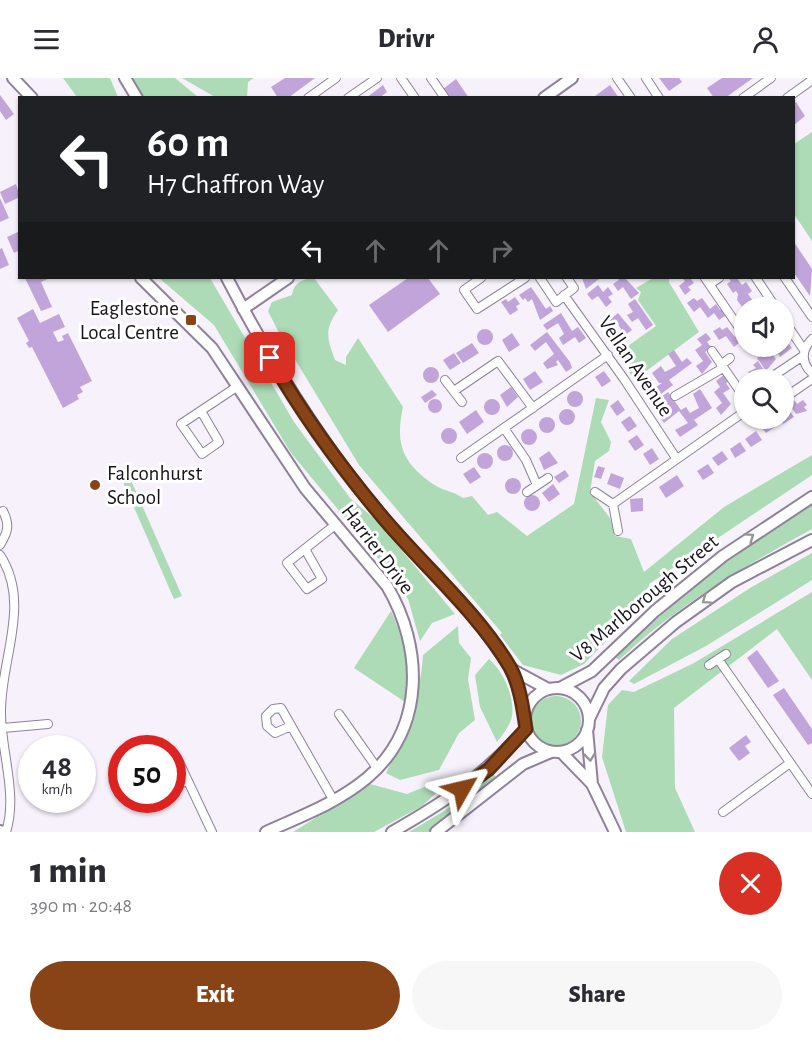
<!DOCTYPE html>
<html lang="en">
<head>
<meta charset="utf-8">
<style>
  :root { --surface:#fff; --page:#f7f7f7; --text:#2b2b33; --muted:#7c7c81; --accent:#884417 }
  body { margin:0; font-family:"Alegreya Sans",sans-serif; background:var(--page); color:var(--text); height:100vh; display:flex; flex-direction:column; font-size:22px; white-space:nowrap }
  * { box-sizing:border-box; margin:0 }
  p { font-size:20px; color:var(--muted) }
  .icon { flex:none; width:33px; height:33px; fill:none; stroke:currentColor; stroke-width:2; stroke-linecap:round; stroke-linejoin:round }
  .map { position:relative; height:754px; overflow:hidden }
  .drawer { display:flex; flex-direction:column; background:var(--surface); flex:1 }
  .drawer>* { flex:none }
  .hud { position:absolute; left:18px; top:18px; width:777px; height:183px; border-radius:0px; box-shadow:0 2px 4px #0004; background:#202124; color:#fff; overflow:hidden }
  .buttons { position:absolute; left:734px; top:219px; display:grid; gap:12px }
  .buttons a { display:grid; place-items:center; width:60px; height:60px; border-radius:50%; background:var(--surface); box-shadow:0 2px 4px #0004; font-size:30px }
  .speed { position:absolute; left:18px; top:657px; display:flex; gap:12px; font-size:30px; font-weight:700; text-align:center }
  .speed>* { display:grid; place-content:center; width:78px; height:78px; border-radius:50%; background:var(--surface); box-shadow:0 2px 4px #0004; line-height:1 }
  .speed small { font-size:15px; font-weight:400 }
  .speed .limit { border:9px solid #d22; background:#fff; color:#111 }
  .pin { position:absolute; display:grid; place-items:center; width:51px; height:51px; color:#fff; margin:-26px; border-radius:12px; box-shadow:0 3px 9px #0006 }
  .me { position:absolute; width:66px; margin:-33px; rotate:53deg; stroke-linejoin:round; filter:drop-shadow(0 0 4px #0008) }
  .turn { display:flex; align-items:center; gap:21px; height:126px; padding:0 30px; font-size:27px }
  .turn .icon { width:78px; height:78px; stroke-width:2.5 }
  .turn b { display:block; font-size:42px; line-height:51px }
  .lanes { display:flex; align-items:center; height:57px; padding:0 30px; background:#0003; justify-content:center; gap:30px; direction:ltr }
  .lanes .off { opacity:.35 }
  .round { display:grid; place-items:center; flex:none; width:63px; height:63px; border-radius:32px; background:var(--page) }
  .head { display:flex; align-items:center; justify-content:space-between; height:102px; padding:0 30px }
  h1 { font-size:36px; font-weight:800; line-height:45px }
  .button { display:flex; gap:12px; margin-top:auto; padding:12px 30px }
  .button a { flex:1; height:69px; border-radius:36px; background:var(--accent); color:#fff; font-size:24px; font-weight:800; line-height:69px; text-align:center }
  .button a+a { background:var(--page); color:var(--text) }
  header { display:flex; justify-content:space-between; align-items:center; height:78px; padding:0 30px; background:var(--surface); font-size:27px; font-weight:800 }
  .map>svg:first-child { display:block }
</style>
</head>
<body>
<header><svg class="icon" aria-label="menu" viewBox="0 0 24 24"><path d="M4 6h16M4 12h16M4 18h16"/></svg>Drivr<svg class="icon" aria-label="person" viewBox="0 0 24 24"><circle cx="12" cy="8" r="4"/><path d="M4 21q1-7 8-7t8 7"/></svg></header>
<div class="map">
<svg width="812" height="754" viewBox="0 0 812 754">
  <rect width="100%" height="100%" fill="#f6f1fb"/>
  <path fill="#addbb6" d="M63,0H110L118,19H77Z
    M129,0H175L198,19H144Z
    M182,0H254L248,4L247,20L215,19Z
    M812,54V163L794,136V66Z
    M159,200H210L294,344L350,420L377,443L455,536L432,545L420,563L408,521L371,471L291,375L214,247Z
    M314,200L338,232C324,252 327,260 335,282L346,287V279L358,260L403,329C395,365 402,385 433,406C443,413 453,413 463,420L472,418L488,437L497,434L527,458L574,426L596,320L609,322L601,344L611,364L609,373L595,383L590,414L610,440L615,458L631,461L644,494L724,429L812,377V397L649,506L652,516L584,586L561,597L523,587L500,557L502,555L359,387L279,255L268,233L272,224L292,217C294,204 303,201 314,200Z
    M653,200H669V204L699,254L634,302L618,275L656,248L638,222L641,214L636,210Z
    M126,391L182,518L174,521L119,395Z
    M812,425V451C743,489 676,528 619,582L614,578L710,495Z
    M812,475V502L706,568L634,606L629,603L672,561L750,510Z
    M812,514V602L777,551L674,630L675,710L695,754H626L602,679L608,627L622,612L634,614L694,585Z
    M391,533C405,563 411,591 405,624L354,590Z
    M458,548L459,565L471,580L468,601L475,642L459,655L439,692L400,702L386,695C405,652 420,625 423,577Z
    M489,581C503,593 515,619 512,638C510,648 503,656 497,664L480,629L475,597Z
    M531 643a25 25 0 1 1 50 0a25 25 0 1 1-50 0Z
    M493,696L498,701L428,754H409L444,733Z
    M441,702L444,708L422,728L374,754H293L370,706L407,716Z"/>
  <path fill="#c1a5da" d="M285,0H315L288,20H278L271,9Z
    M659,0H679L682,4L669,13Z
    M722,0H753L725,20H714L707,10Z
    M456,1L469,20H449L443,11Z
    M383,7L387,14L379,20H366Z
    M610,7L619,20H596L595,18Z
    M0,17L14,36L6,42L0,33Z
    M796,24L805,38L794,47V26Z
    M16,106L20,119L5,126L0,114Z
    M0,120L9,140L0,144Z
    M20,153V172L14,175L7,159Z
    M794,164L812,191L810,218L794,195Z
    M2,170L9,187L0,191V171Z
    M25,200H50L41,204L52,229L41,233Z
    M408,200H428L440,216L388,254L369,227Z
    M582,200H598L599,201L586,211Z
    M617,200H625L639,215L631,221L623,209L618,213L613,206L619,202Z
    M682,200H690L694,205L688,209L691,212L685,217L679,208L685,203Z
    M728,200H737L742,207L746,204L752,213L748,216L753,223L757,221L763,230H743L737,222L738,216L736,213L733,215L727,206L731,203Z
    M598,207L603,214L608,209L613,216L608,219L612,224L606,229L598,218L592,222L587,216Z
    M531,209L546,231L550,228L553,233L540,242L532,221L528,224L525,220L523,222L519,217Z
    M515,219L520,226L516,228L518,232L510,237L501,224L506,221L508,224Z
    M694,220L697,223L702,220L710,231L716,226L720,232L724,229L728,236L719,242L714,235L708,240L700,229L694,234L687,225Z
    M635,221L653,247L646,252L638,240L632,244L627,237L633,234L628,226Z
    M33,231L40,245L59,236L65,249L53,254L58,264L64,262L62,258L68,255L92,303L80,309L83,314L77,317L79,321L63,330L32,269L29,270L26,265L29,263L17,240Z
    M561,235L572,253L578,249L586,260L579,265L575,259L563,267L559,260L564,256L558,245L547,252L543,247Z
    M618,235L632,252L625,257L617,245L606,254L602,248Z
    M720,249L722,252L727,249L735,259L742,255L744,269L740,264L734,269L726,258L719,262L713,253Z
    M477 259a8 8 0 1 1 16 0a8 8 0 1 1-16 0Z
    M547,254L570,284L572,290L566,294L558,282L556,284L558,287L547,291L543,285L554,276L546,264L535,273L530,267Z
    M512,255L520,267L509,274L502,262Z
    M706,255L711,261L707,264L711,269L705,274L712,284L702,296L696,288L703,283L695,272L702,267L697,261Z
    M783,258L792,270L780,279L777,273L783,268Z
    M472,265L479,275L463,285L456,275Z
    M674,272L682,284L687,280L692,285L669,302L673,307L661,316L656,309L662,305H659L652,295L661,288L665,294L676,288L668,276Z
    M765,274L768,278L771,275L776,281L766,293L757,280Z
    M454,275L461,285L450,292L443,282Z
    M758,283L765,294L762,297L764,300L747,302L750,297L748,294L756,290L753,287Z
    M423 297a8 8 0 1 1 16 0a8 8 0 1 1-16 0Z
    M535,293L543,304L530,312L523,301Z
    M604,293L611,303L602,309L595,299Z
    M725,296L729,303L726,305L730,311L723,315L731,326L721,337L716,330L722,325L714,314L720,309L716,303Z
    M511,309L518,319L507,329L500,317Z
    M700,311L712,330L694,342L698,347L680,359L675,352L688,345L679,333L664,345L659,339L669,331L661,319L668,314L681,332L686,329L690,335L699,330L693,316Z
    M432,312L437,317L425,325L421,319Z
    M567 321a8 8 0 1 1 16 0a8 8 0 1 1-16 0Z
    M428 328a7 7 0 1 1 14 0a7 7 0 1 1-14 0Z
    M484 329a8 8 0 1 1 16 0a8 8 0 1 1-16 0Z
    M618,322L625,332L617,338L610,328Z
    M794,322L797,326L803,322L807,327L804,329L807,333L796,336L789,326Z
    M788,331L794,339L783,346L780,340H783V334Z
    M559 339a8 8 0 1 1 16 0a8 8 0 1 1-16 0Z
    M476,332L484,344L467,356L459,344Z
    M630,338L637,348L628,354L621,344Z
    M539 347a8 8 0 1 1 16 0a8 8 0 1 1-16 0Z
    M771,340L776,348L766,355L760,347Z
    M441 358a8 8 0 1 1 16 0a8 8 0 1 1-16 0Z
    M521 359a8 8 0 1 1 16 0a8 8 0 1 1-16 0Z
    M756,353L762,362L751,369L745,361Z
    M637,357L644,367L635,373L628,363Z
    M740,364L746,373L735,380L730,371Z
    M497 375a8 8 0 1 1 16 0a8 8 0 1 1-16 0Z
    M652,370L659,381L650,387L643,376Z
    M549,373L558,385L544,392L539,380Z
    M722,373L728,381L718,388L712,380Z
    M477 383a8 8 0 1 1 16 0a8 8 0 1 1-16 0Z
    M708,386L714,395L703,402L697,393Z
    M598,388L605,390L601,401L594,399Z
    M474,389L481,399L470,406L463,396Z
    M565,392L569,398L559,405L554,399Z
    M611,395L624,400L620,411L607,406Z
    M677,397L684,408L666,420L659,409Z
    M505 408a8 8 0 1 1 16 0a8 8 0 1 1-16 0Z
    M553,406L560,416L549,424L542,415Z
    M524 425a8 8 0 1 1 16 0a8 8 0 1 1-16 0Z
    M643,420V433L631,434L630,421Z
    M757,572L779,603L768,610L747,580Z
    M784,610L812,651V665L808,667L773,617Z
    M746,657L751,664L745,668L750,675L739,683L729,670Z"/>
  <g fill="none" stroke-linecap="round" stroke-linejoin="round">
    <defs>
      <path id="street" d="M401,0L415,20
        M431,0L445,20
        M617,0L631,20
        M646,0L659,20
        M308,20L336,0
        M348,20L377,0
        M743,20L771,0
        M787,20L812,2
        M481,200L464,212L477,231L525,200
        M540,200L556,224L574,210L567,200
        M705,200L740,251
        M756,200L776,230
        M785,200L812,239
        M710,206L719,200
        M564,217L624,301L676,380
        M783,241L804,272
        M812,261C801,272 801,285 812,295
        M712,273L744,319
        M721,287L730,280
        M445,302L462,324
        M779,302L776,296L803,278
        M783,307L790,316L812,301
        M454,313L498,283L533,330
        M675,318L723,290
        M201,333L219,364L202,376L181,346L238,308
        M504,350L526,382L537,407
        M461,380L608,277
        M527,414L548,400
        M595,414L613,426L618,453
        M613,426L744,334
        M0,467C8,454 10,447 3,433
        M305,471L322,501L307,511L287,485L335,447
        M0,477C32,526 0,582 1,635C1,673 18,717 6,754
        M718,581L812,716
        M709,587L726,576
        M339,636L377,690
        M291,648L275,655L267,648L266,638L273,631L281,630L334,723
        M3,650L48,646
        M172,684H179L212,754
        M172,708L188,703
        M723,734L790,685"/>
      <path id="secondary" d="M13,0L32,20
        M125,0L137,20
        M544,20L572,0
        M141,200L212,270L305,410L387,508C423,569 426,650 367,700C337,725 301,738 266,754
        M227,200C270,283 320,364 380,436C422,487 477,532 510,590C518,603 521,622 525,637
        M243,231L288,200
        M511,591L548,611
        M560,610L592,593L655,533L723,478L812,419
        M525 642a32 32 0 1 1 64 0a32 32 0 1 1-64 0Z
        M589,641L604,610L621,591L676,544L732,504L812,462
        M587,652L592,706
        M561,674L592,706L615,754
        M0,753L3,754
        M392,754C448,722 482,699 526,651
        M436,754L523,686L551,674"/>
    </defs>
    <use href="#street" stroke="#8e8199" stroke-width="10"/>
    <use href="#secondary" stroke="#8e8199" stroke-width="14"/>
    <use href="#street" stroke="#fff" stroke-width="8"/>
    <use href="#secondary" stroke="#fff" stroke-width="10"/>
  </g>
  <defs><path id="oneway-chevron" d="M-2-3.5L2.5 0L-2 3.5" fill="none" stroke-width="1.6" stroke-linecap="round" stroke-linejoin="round" transform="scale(1.5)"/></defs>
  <g stroke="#979498">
    <use href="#oneway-chevron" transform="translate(750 459) rotate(-35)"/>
    <use href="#oneway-chevron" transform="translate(706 522) rotate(145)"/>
    <use href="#oneway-chevron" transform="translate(590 679) rotate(84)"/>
  </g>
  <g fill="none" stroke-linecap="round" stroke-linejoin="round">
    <defs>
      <path id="route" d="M270,280C301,334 340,388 380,436C422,487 476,532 510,589C520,607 523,631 526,651L489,691L462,711"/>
    </defs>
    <use href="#route" stroke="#582c0f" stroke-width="15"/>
    <use href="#route" stroke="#884417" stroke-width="10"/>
  </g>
  <g fill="#884417" stroke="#fff" stroke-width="2">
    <rect x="185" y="236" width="12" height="12" rx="3"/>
    <circle cx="95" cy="407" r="6"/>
  </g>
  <g text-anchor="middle" stroke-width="6" stroke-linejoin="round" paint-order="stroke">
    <g font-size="21" fill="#17121b" stroke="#fff" text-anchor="end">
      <text x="179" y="237">Eaglestone<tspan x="179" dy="24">Local Centre</tspan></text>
      <text x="107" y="402" text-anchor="start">Falconhurst<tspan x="107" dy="24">School</tspan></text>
    </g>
    <g font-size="21" fill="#17121b" stroke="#fff">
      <text transform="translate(636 288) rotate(56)" y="7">Vellan Avenue</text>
      <text transform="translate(378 471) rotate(53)" y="7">Harrier Drive</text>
      <text transform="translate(644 520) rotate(-40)" y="7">V8 Marlborough Street</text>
    </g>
  </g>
</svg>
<div class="buttons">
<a><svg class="icon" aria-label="sound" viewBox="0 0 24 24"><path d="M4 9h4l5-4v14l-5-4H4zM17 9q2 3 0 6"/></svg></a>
<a><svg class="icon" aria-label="search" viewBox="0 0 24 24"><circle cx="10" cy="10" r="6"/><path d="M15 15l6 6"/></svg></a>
</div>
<div class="speed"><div>48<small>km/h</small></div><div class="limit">50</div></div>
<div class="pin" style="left:270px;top:280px;background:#d93025"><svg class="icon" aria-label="arrive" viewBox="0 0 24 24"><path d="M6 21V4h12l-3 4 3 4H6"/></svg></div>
<svg class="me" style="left:462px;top:711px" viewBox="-20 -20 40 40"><path d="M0-17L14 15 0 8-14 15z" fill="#884417" stroke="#fff" stroke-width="4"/></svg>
<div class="hud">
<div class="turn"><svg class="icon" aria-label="left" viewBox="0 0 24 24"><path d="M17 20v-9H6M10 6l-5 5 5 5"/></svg><div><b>60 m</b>H7 Chaffron Way</div></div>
<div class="lanes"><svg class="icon" aria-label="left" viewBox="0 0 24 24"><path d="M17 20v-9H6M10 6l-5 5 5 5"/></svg><svg class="icon off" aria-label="ahead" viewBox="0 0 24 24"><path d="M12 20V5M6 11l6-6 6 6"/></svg><svg class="icon off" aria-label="ahead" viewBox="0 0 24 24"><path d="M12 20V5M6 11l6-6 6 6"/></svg><svg class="icon off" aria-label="right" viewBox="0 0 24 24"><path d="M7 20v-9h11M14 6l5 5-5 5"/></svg></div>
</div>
</div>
<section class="drawer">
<div class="head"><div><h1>1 min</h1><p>390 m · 20:48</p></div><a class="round" style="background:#d93025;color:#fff"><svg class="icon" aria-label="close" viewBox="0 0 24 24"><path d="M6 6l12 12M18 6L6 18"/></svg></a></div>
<div class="button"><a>Exit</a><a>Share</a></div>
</section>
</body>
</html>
